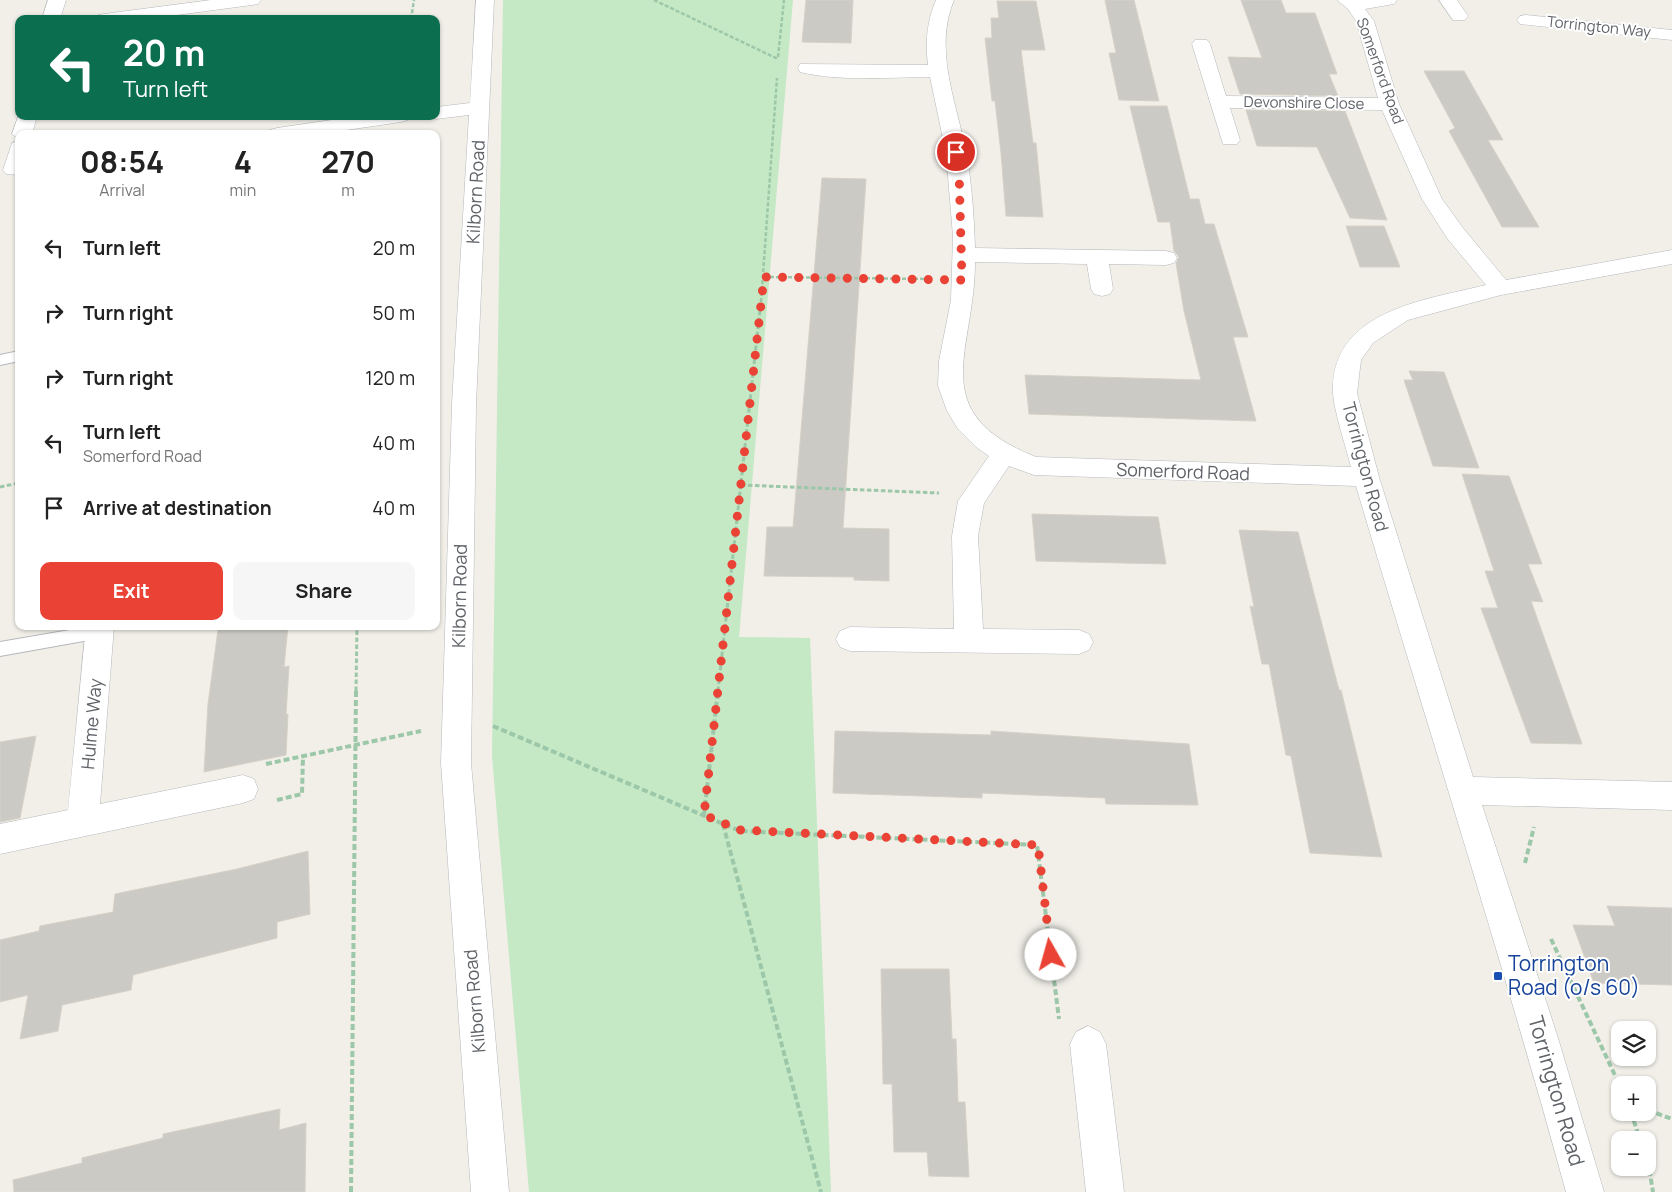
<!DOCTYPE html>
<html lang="en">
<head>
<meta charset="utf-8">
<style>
  :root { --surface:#fff; --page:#f6f6f6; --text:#222; --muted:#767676; --accent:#ea4335 }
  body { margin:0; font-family:Manrope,sans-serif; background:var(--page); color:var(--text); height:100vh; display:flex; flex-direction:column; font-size:19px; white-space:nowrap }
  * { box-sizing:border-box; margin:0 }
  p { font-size:16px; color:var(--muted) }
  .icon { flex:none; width:28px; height:28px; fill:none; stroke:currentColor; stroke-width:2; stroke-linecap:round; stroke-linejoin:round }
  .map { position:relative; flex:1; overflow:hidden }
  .panel { position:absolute; left:15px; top:130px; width:425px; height:500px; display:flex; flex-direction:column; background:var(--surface); border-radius:10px; box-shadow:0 1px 4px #0004 }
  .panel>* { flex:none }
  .guide { position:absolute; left:15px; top:15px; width:425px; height:105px; border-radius:10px; box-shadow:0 1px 4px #0004; background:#0b6e4f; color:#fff; overflow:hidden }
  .tools { position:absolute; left:1611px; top:1021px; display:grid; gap:10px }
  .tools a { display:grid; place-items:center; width:45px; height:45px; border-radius:10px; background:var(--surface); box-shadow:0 1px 4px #0004; font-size:25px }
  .pin { position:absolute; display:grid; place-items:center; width:42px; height:42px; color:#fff; margin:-21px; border:2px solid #fff; border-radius:50%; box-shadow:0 1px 5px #0007 }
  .me { position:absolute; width:55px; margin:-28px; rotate:353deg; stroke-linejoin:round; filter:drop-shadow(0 0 4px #0008) }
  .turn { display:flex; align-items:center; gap:18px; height:105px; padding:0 25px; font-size:22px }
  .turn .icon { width:65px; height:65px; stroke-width:2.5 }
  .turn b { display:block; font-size:35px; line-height:42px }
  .eta { display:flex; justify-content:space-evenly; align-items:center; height:85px; text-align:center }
  .eta b { font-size:30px; font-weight:700; line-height:35px }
  .button { display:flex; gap:10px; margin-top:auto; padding:10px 25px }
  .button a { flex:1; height:58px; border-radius:10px; background:var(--accent); color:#fff; font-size:20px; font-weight:700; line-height:58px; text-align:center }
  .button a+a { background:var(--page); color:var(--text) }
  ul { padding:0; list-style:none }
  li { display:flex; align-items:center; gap:15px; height:65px; padding:0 25px }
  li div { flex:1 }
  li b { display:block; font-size:19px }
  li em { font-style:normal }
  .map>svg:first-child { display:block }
</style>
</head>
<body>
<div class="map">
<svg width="1672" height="1192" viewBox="0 0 1672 1192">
  <rect width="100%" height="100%" fill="#f1efe8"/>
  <path fill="#c5e8c5" d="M503,0H793L739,637L810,638L831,1192H529L492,756Z"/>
  <path fill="#cccac5" stroke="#d6d1c6" d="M806,0H853L851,43L802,42Z
    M1105,0H1134L1159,101L1119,100L1109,53H1116Z
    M1241,0H1281L1286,13H1315L1337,74H1329L1338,96L1240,94L1228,57L1262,58Z
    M997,1H1036L1045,50H1021L1033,143H1036L1043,217L1006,216L1001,153L995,101H992L985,38H992L991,18H999Z
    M1424,71H1464L1503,140H1488L1539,227H1502L1449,131L1455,128Z
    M1130,106H1167L1190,199H1199L1205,224H1214L1248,337H1233L1256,421L1029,414L1025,375L1201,380L1184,311L1176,263L1179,257L1174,251L1170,222H1158Z
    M1246,110L1345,111L1387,220L1350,218L1317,147L1257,146Z
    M822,178L866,179L843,528L889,529V581L854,580V577L764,576L767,527H793Z
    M1346,226H1384L1400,267H1360Z
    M1409,371L1444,372L1479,468L1433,466L1404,380H1413Z
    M1462,474L1509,476L1542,564H1528L1543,602L1531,601L1582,744L1531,743L1481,608H1498L1485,571H1494Z
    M1032,514L1158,517L1166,564L1036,561Z
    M1239,530L1298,532L1339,690H1341L1382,857L1310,853L1291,756L1286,755L1269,664H1262L1250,606L1254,607Z
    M242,626H288L284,667L289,666L286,715L288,714L286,755L204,772L208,704L218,630Z
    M835,731L991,735V731L1189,744L1198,805L1106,804L1105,798L982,793V798L833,793Z
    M36,736L20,818L0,822V742Z
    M308,851L310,914L277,922V938L133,975L131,990L62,1005L58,1031L20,1039L28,995L0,1002V940L39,931L40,926L113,912L115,894L237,869Z
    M1607,906L1672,908V985L1594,983L1573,925L1615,926Z
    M881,969H949L952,1039H956L958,1102H965L969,1177L929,1176L927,1152H894L892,1084H883Z
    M280,1109L279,1130L306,1123L305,1192H14L13,1180L82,1163V1158L163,1138V1134Z"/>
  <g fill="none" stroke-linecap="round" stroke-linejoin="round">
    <defs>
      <path id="service" d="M19,351V361L0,365V355Z
        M93,626L106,627L108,632L106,637L0,656V642Z"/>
      <path id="minor" d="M48,0H66L60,19H42Z
        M211,0H261L258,4L252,5L147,19H95L98,15L104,14Z
        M476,0H494L476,404L471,763L509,1192H471L441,763L452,404L469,115L436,119L429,116H436V107L470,103Z
        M936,0H954C933,51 957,102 966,153C972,184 974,217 975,248L1166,251L1174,253L1177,258L1174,263L1166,265L1109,264L1113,289L1110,294L1102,296L1094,294L1091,289L1087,264L975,262C975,352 923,412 1036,457L1351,467C1346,447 1334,411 1333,393C1330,310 1426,300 1486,285L1447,238L1422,199L1382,110L1230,108L1240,140L1237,144H1223L1192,44L1195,40H1207L1210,44L1226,96L1378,98L1356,21L1348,9L1337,0H1397L1394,4L1365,9L1374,21L1399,104L1442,199L1463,228L1506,280L1672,250V264L1501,295L1408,320L1373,343L1361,360L1357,393L1379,477L1473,777L1672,782V810L1482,805L1558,1038L1604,1192H1566C1501,955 1426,722 1356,486L1034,475L1009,466L984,503L978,536L983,629L1079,630L1089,634L1093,642L1089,650L1079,654L850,651L840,647L836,639L840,631L850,627L954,629L952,536L958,501L989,456L976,447L958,429L947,411L938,386L939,361L951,300L953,236L946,153L930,77C888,77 841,82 800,72L798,68L800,64L928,65C925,42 927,21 936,0Z
        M1439,0H1457L1468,16L1465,20H1453Z
        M1526,15L1672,30V40L1520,24L1517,20L1520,16Z
        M19,114V116H37L32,134H19V139L12,134Z
        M359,116H411L408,120L401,122L319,134H267L270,130L277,128Z
        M19,141V175L6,174L3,170L12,143Z
        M86,626H114L100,804L243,775L254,779L258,789L254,799L243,803L0,854V824L68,810Z
        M1088,1026L1100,1032L1106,1044L1124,1192H1086L1070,1044L1076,1032Z"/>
    </defs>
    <use href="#service" stroke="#b5b8bc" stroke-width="2"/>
    <use href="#minor" stroke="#b5b8bc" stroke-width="1"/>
    <path stroke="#9cc7a9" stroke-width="2.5" stroke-dasharray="4 2" stroke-linecap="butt" d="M654,0L778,59
      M411,19L414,0
      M778,57L784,0
      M764,277L931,279
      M761,302L777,78"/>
    <path stroke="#9cc7a9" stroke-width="3" stroke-dasharray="4.5 2.5" stroke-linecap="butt" d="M741,485L939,493
      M0,487L19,483
      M356,691L357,626
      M718,691L761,301"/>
    <path stroke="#9cc7a9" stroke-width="4" stroke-dasharray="6 3" stroke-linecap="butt" d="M493,726L740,831L1037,845L1059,1019
      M266,764L421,731
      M277,800L302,794L303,756
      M704,815L718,690
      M723,824L821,1192
      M1525,863L1534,827
      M1551,939L1620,1086
      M1648,1110L1672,1119
      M1631,1112L1640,1140
      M1648,1161L1653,1192
      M351,1192L356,690"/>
    <use href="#service" fill="#fff" fill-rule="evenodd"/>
    <use href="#minor" fill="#fff" fill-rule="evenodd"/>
  </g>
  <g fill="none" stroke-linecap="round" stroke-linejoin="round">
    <path stroke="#ea4335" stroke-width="9" stroke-dasharray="0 16.2" d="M956,152L959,169L962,280L764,277L704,815L740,830L1038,845L1051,955"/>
  </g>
  <rect fill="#1a4fb4" stroke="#fff" stroke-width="2" x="1493" y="971" width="10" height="10" rx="2.5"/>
  <g text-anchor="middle" stroke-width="4" stroke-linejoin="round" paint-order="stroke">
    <g font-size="15" fill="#5f6368" stroke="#fff">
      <text transform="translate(1599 27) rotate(6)" y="5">Torrington Way</text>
      <text transform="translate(1380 71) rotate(70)" y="5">Somerford Road</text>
      <text transform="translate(1304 103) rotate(1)" y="5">Devonshire Close</text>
    </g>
    <g font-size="18" fill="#5f6368" stroke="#fff">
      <text transform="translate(476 192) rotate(-87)" y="6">Kilborn Road</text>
      <text transform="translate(1365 467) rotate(75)" y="6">Torrington Road</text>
      <text transform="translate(1183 472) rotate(2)" y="6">Somerford Road</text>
      <text transform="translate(460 596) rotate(-89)" y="6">Kilborn Road</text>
      <text transform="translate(92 724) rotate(-85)" y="6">Hulme Way</text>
      <text transform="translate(475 1001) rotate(-95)" y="6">Kilborn Road</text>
    </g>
    <g font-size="21" fill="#164399" stroke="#fff" text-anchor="start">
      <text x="1508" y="971">Torrington<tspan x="1508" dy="24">Road (o/s 60)</tspan></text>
    </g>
    <g font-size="21" fill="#5f6368" stroke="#fff">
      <text transform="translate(1556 1091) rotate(74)" y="7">Torrington Road</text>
    </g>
  </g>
</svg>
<div class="tools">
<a><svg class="icon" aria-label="layers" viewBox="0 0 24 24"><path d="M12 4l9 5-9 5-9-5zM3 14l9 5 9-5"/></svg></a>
<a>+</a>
<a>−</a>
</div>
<div class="pin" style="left:956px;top:152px;background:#d93025"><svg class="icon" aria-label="arrive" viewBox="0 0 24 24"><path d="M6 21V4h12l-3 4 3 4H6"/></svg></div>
<svg class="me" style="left:1051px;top:955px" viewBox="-20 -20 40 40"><circle r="19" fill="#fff"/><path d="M0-13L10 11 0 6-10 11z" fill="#ea4335"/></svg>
<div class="guide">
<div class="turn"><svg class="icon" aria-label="left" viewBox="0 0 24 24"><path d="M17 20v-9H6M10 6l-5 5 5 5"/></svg><div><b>20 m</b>Turn left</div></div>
</div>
<section class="panel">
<div class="eta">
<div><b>08:54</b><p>Arrival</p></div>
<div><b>4</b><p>min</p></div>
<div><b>270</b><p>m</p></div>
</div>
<ul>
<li><svg class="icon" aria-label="left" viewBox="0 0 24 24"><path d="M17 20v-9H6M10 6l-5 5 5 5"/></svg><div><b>Turn left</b></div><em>20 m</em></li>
<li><svg class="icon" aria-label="right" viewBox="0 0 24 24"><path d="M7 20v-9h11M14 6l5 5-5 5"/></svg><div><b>Turn right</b></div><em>50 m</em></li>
<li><svg class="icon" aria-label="right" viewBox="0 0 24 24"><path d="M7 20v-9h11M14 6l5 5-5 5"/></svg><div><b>Turn right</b></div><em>120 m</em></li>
<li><svg class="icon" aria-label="left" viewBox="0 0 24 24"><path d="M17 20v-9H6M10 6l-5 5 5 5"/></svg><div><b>Turn left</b><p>Somerford Road</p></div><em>40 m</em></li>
<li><svg class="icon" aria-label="arrive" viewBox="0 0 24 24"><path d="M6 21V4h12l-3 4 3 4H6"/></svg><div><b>Arrive at destination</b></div><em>40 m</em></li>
</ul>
<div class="button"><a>Exit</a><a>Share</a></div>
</section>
</div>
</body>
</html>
